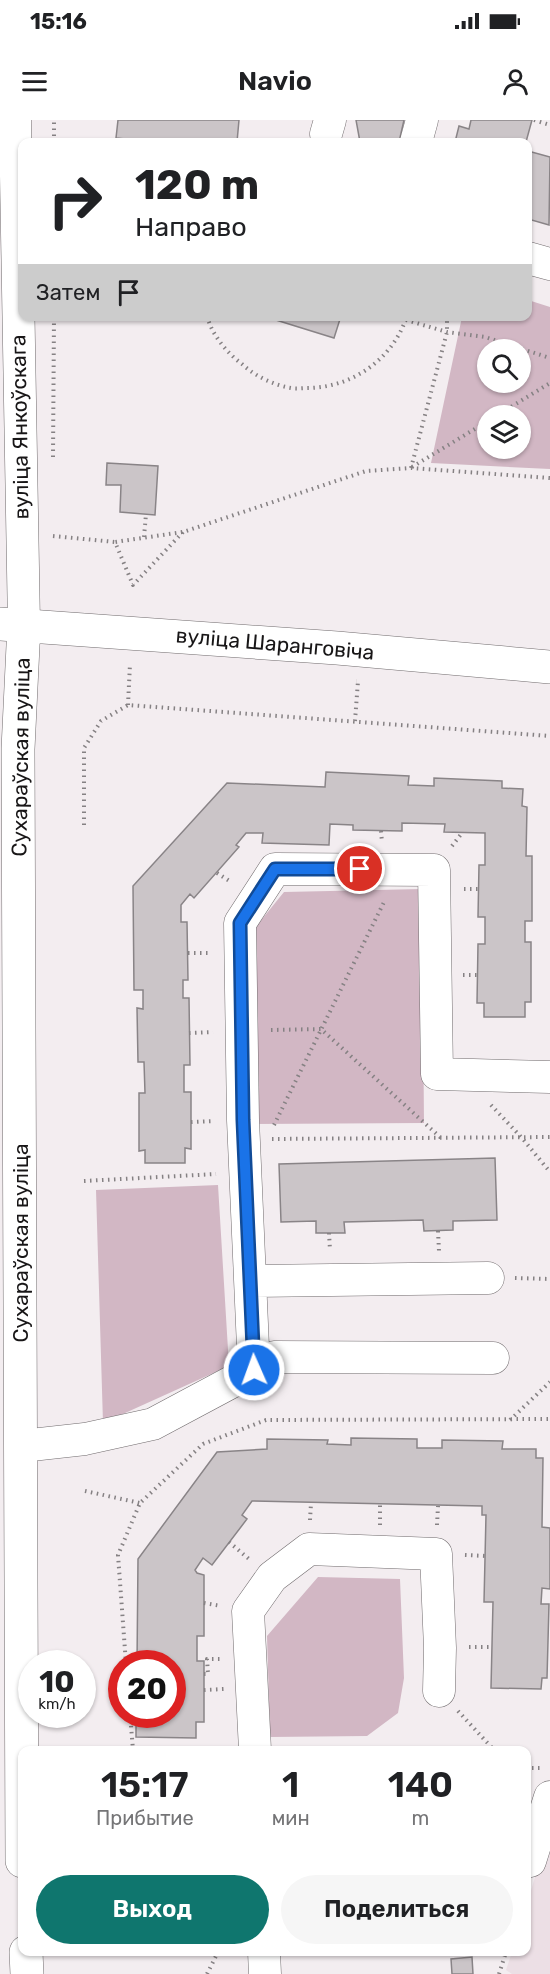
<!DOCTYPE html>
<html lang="ru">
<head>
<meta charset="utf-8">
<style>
  :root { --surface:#fff; --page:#f6f6f6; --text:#202124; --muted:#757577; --accent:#0f766e }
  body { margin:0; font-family:Rubik,sans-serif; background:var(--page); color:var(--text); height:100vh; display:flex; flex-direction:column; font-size:22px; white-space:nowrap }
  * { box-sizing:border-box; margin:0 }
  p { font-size:20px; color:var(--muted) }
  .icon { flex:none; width:33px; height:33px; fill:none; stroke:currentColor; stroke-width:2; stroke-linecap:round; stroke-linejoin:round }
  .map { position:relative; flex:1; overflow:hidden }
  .drawer { position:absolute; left:18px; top:1626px; width:513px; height:210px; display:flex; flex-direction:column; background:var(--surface); border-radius:12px; box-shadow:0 2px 4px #0004 }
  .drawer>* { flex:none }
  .hud { position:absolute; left:18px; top:18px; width:514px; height:183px; border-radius:12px; box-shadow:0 2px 4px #0004; background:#fff; color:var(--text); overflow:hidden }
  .tools { position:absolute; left:477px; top:219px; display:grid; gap:12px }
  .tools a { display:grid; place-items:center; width:54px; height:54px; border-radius:50%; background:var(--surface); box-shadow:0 2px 4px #0004; font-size:30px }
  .speed { position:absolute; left:18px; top:1530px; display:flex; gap:12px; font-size:30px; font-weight:700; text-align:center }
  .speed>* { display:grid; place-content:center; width:78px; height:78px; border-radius:50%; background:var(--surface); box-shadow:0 2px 4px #0004; line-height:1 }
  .speed small { font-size:15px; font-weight:400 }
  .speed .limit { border:9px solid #d22; background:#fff; color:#111 }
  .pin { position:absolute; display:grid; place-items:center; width:51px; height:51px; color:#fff; margin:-26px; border:3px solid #fff; border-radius:50%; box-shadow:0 2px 6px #0007 }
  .me { position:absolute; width:66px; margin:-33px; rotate:358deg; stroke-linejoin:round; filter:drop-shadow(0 0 4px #0008) }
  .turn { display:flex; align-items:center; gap:21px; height:126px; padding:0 18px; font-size:27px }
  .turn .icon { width:78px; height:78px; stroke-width:2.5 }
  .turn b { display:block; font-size:42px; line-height:51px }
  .then { display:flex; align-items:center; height:57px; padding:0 18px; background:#0003; gap:12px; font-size:22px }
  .eta { display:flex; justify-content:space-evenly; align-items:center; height:102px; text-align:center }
  .eta b { font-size:36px; font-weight:600; line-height:42px }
  .cta { display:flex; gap:12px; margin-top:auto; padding:12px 18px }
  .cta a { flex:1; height:69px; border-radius:36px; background:var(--accent); color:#fff; font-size:24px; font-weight:600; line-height:69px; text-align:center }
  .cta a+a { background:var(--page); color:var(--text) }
  .status { display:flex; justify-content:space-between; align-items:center; height:42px; padding:0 30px; background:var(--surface); direction:ltr }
  .status svg { height:16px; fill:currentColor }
  header { display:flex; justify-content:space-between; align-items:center; height:78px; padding:0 18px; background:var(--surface); font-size:27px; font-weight:600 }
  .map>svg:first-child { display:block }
</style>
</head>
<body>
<div class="status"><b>15:16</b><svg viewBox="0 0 49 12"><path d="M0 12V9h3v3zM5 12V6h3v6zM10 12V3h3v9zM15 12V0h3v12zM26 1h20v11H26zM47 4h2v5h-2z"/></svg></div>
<header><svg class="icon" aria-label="menu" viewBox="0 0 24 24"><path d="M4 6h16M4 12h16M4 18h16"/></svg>Navio<svg class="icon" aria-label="person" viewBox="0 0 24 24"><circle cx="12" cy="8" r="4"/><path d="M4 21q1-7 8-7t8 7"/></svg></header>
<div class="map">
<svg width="550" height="1854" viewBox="0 0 550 1854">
  <rect width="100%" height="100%" fill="#f3edf0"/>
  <path fill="#ecdfe5" d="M550,1707V1854H512L506,1850L512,1832H526L527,1784Z"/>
  <path fill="#d2b7c4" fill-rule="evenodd" d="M528,180L550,187V349L431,343L462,197L528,196ZM488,230H520V262H488ZM488,296H520V328H488Z
    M422,769L424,1003L253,1004L254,809L284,772Z
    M218,1065L229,1246L103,1303L96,1070Z
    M318,1457L400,1459L404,1558L398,1593L367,1616L270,1617L267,1516Z"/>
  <path fill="#cbc5c8" stroke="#898487" stroke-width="1.5" d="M118,0H239L237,22H153L116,18Z
    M356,0H404L399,22H360Z
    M471,0H532L526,22H455L459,6L469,9Z
    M528,31L550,37L549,105L528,99Z
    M263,196H341L334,218Z
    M107,343L158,346L155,395L120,392L121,365H106Z
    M326,652L409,656L408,665L434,666V658L502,661V668L523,669L522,686L527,687L526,736H532V801H525V822H531V882H525V897H484V883H477L478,824H485V797H478L479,745H485V713L444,712L445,704L402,703V711L353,710V705L330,704L329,725L262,723L263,713H246L236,725L239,727L194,778L190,774L181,785V802H187L188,860H183V878H189L190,945H184V972H191V1029L185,1028V1043H145V1030L139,1031V973H145L144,942H138L137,888L143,889V870H134L133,766L227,663L325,667Z
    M495,1038L497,1100L453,1101V1110L424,1111L423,1100L344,1102L345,1113H316V1101L281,1102L279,1044Z
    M351,1318L417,1319V1328H442V1320L503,1321L502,1329H536V1338H543L542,1407L550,1408V1469L542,1468L541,1484H549L547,1558H542L541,1569L491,1568L493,1482H484L486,1395H482V1386L252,1381L242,1395L247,1399L212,1445L203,1438L195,1450L197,1453L204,1455V1516H197V1541H204V1602H196V1618L136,1617V1594H172V1544H137L138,1439L217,1332L267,1329V1319L328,1320L327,1324L351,1325Z
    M472,1837L473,1854H452L451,1839Z"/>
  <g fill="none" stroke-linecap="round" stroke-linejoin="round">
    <defs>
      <path id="minor" d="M15,0L24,505
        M326,14L330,0
        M416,22L422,0
        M528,138L550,144
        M251,1161L488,1158
        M254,1250L274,1237L493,1238
        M22,1326L85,1319L153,1304L254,1250L243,1000L240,803L275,749L434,750L437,954L550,957
        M255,1630L248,1491L272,1457L309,1429L436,1434L440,1528L439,1571
        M526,1742L530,1741L550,1677
        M264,1832L265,1854"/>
      <path id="major" d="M0,504L337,528L550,547
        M22,1741L18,629L24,505
        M26,1832L27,1854"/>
    </defs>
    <use href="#minor" stroke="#706b6d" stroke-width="33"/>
    <use href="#major" stroke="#706b6d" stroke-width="34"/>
    <path stroke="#858183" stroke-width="4" stroke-dasharray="1.5 4.5" stroke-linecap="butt" d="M534,0L550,5
      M54,22V0
      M207,196C212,215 227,233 242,244C255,256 273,265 291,268C297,269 303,268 309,268C353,267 393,239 407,196
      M406,200L447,212L485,217L550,238
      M496,296L550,263
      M53,337L54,196
      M412,347L488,301
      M411,348L447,212V196
      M183,412L133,465L115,422L183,412L366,351L411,348L550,358
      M53,416L115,422
      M144,417L146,394
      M128,585L130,544
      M355,601L358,561H356
      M84,705V628L101,601L128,585L550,616
      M381,711L382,722
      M452,726L462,713
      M217,753L231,762
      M464,769H479
      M188,833H211
      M463,855H477
      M271,910L321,909L441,1018
      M189,913L213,912
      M491,985L522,1018L550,1052
      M191,1002L214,1001
      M274,1005L385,780
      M272,1019L550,1017
      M84,1061L216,1054
      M438,1111L439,1131
      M329,1113L330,1130
      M515,1158L550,1159
      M510,1300L550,1262
      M85,1371L140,1383
      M310,1400L311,1383
      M380,1405V1384
      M437,1405L438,1386
      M229,1422L249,1439
      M465,1435L486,1436
      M204,1483L221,1486
      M469,1527H492
      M126,1544L118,1435L140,1383L203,1324L266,1300L550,1299
      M204,1554H208L207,1539H223
      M204,1570L224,1569
      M458,1591L494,1630
      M130,1594L133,1630
      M526,1648H540
      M207,1854L218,1832
      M499,1854L506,1832"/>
    <use href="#minor" stroke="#fff" stroke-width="32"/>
    <use href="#major" stroke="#fff" stroke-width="33"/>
  </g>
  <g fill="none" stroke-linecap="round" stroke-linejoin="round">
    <defs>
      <path id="route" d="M254,1250L243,1000L240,803L275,749H360"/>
    </defs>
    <use href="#route" stroke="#114b97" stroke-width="15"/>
    <use href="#route" stroke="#1a73e8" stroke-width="10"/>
  </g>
  <g text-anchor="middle" stroke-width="5" stroke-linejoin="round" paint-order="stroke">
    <g font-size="21" fill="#181617" stroke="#fff">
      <text transform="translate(20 307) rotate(-91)" y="7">вуліца Янкоўскага</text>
      <text transform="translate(275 524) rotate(5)" y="7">вуліца Шаранговіча</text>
      <text transform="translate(21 637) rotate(-89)" y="7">Сухараўская вуліца</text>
      <text transform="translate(21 1123) rotate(-90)" y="7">Сухараўская вуліца</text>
    </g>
  </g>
</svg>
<div class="tools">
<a><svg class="icon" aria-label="search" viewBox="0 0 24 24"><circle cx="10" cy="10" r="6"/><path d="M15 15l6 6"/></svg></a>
<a><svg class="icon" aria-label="layers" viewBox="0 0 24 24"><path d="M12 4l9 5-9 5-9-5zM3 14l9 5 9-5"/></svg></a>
</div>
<div class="speed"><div>10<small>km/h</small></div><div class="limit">20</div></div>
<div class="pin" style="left:360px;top:749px;background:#d93025"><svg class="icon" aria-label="arrive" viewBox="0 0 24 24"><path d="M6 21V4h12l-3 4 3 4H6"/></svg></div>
<svg class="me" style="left:254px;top:1250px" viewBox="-20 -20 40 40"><circle r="17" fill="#1a73e8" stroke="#fff" stroke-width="3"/><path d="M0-11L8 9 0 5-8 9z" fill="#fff"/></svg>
<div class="hud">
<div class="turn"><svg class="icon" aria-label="right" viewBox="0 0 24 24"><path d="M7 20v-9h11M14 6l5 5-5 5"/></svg><div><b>120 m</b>Направо</div></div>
<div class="then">Затем<svg class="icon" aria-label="arrive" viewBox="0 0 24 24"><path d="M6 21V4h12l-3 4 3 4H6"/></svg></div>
</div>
<section class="drawer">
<div class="eta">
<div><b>15:17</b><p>Прибытие</p></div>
<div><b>1</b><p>мин</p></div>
<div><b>140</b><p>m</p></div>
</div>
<div class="cta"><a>Выход</a><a>Поделиться</a></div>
</section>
</div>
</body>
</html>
